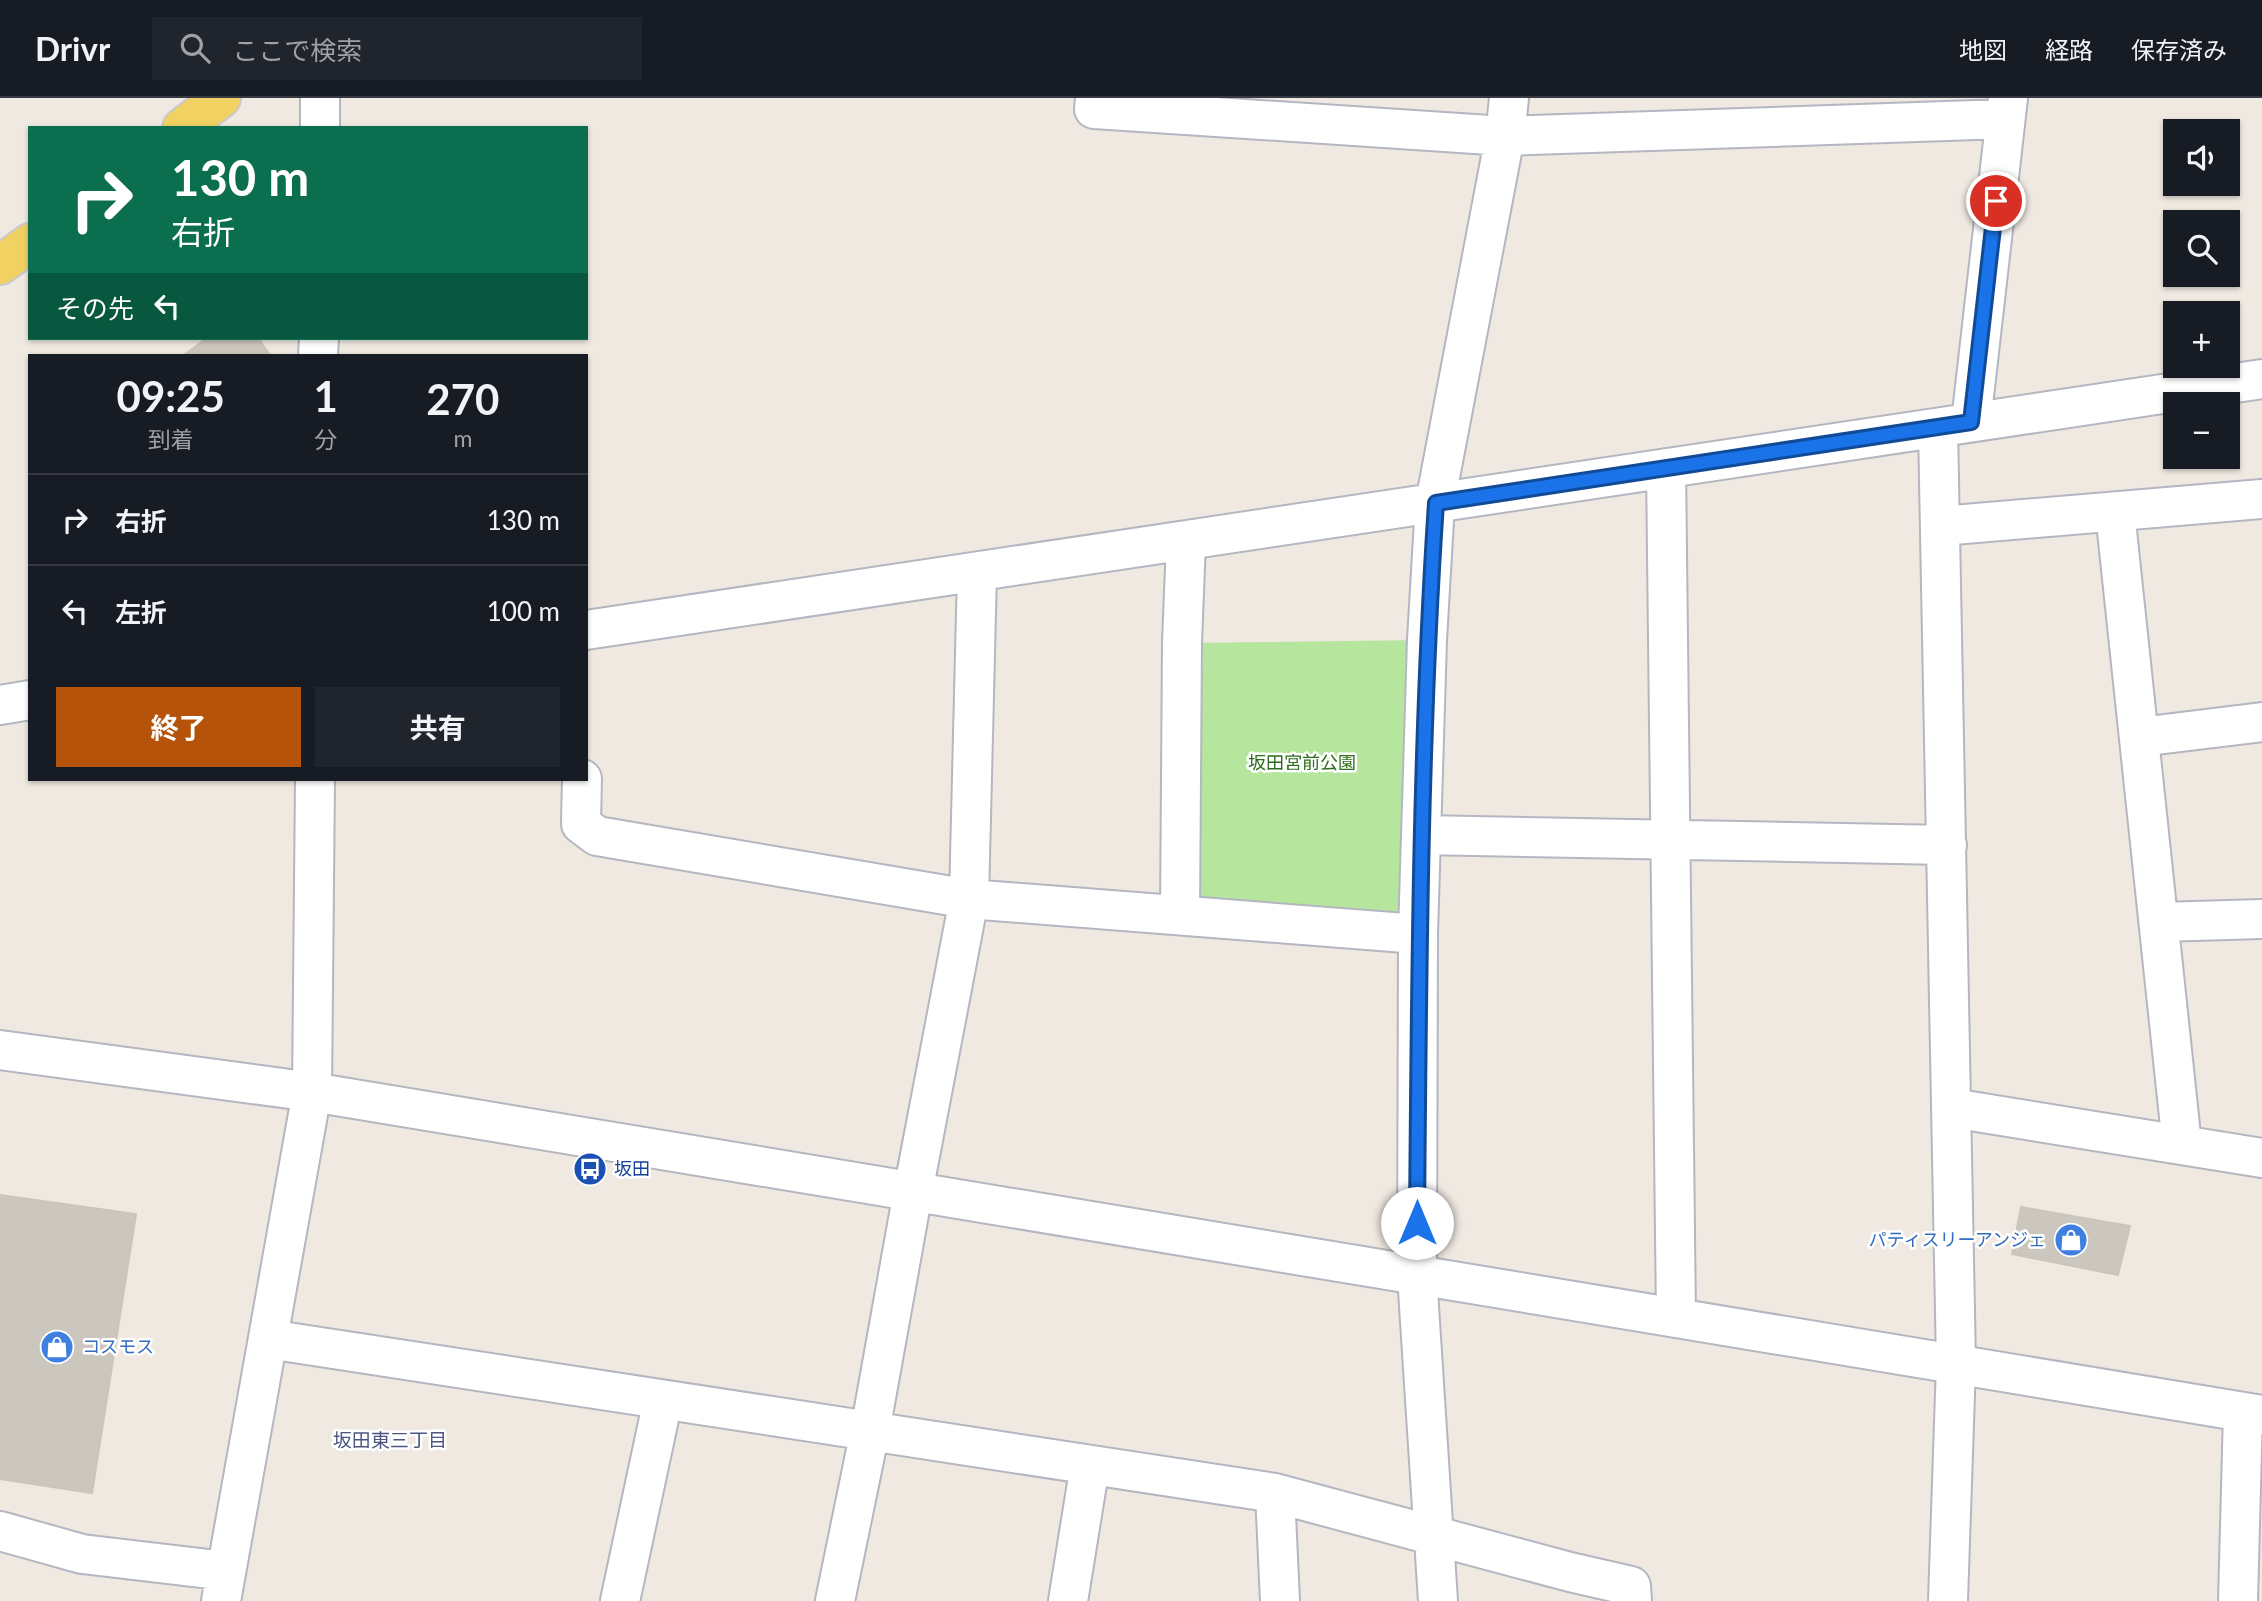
<!DOCTYPE html>
<html lang="ja">
<head>
<meta charset="utf-8">
<style>
  :root { --surface:#171b24; --page:#20242c; --text:#f1f3f6; --muted:#9ea1a6; --line:#363941; --accent:#b45309 }
  body { margin:0; font-family:Lato,"Noto Sans JP",sans-serif; background:var(--page); color:var(--text); height:100vh; display:flex; flex-direction:column; font-size:26px; white-space:nowrap }
  * { box-sizing:border-box; margin:0 }
  p { font-size:23px; color:var(--muted) }
  .icon { flex:none; width:38px; height:38px; fill:none; stroke:currentColor; stroke-width:2; stroke-linecap:round; stroke-linejoin:round }
  .map { position:relative; flex:1; overflow:hidden }
  .side { position:absolute; left:28px; top:256px; width:560px; height:427px; display:flex; flex-direction:column; background:var(--surface); border-radius:0px; box-shadow:0 2px 5px #0004 }
  .side>* { flex:none }
  .top-card { position:absolute; left:28px; top:28px; width:560px; height:214px; border-radius:0px; box-shadow:0 2px 5px #0004; background:#0b6e4f; color:#fff; overflow:hidden }
  .tools { position:absolute; left:2163px; top:21px; display:grid; gap:14px }
  .tools a { display:grid; place-items:center; width:77px; height:77px; border-radius:0px; background:var(--surface); box-shadow:0 2px 5px #0004; font-size:35px }
  .pin { position:absolute; display:grid; place-items:center; width:60px; height:60px; color:#fff; margin:-30px; border:4px solid #fff; border-radius:50%; box-shadow:0 2px 7px #0007 }
  .me { position:absolute; width:77px; margin:-38px; rotate:0deg; stroke-linejoin:round; filter:drop-shadow(0 0 5px #0008) }
  .turn { display:flex; align-items:center; gap:24px; height:147px; padding:0 28px; font-size:32px }
  .turn .icon { width:91px; height:91px; stroke-width:2.5 }
  .turn b { display:block; font-size:49px; line-height:60px }
  .then { display:flex; align-items:center; height:66px; padding:0 28px; background:#0003; gap:14px; font-size:26px }
  .eta { display:flex; justify-content:space-evenly; align-items:center; height:119px; text-align:center }
  .eta b { font-size:42px; font-weight:700; line-height:49px }
  .action { display:flex; gap:14px; margin-top:auto; padding:14px 28px }
  .action a { flex:1; height:80px; border-radius:0px; background:var(--accent); color:#fff; font-size:28px; font-weight:700; line-height:80px; text-align:center }
  .action a+a { background:var(--page); color:var(--text) }
  ul { padding:0; list-style:none }
  li { display:flex; align-items:center; gap:21px; height:91px; padding:0 28px; border-top:2px solid var(--line) }
  li div { flex:1 }
  li b { display:block; font-size:26px }
  li em { font-style:normal }
  header { display:flex; align-items:center; gap:42px; box-sizing:border-box; height:98px; padding:0 35px; background:var(--surface); border-bottom:2px solid var(--line) }
  header strong { font-size:33px }
  nav { display:flex; gap:38px; margin-inline-start:auto; font-size:24px }
  .search { width:490px; height:63px; background:var(--page); display:flex; align-items:center; gap:18px; box-sizing:border-box; padding:0 24px; border-radius:0px; color:var(--muted); font-size:26px }
  .map>svg:first-child { display:block }
</style>
</head>
<body>
<header>
<strong>Drivr</strong>
<div class="search"><svg class="icon" aria-label="search" viewBox="0 0 24 24"><circle cx="10" cy="10" r="6"/><path d="M15 15l6 6"/></svg>ここで検索</div>
<nav><a>地図</a><a>経路</a><a>保存済み</a></nav>
</header>
<div class="map">
<svg width="2262" height="1503" viewBox="0 0 2262 1503">
  <rect width="100%" height="100%" fill="#efe9e1"/>
  <path fill="#b6e59e" d="M1427,542L1418,836L1180,817L1182,545Z"/>
  <path fill="#cbc7bf" stroke="#cbc5ba" stroke-width="2" d="M207,240H258L270,257H184Z
    M0,1097L136,1116L92,1395L0,1381Z
    M2021,1109L2130,1128L2118,1177L2012,1156Z"/>
  <g fill="none" stroke-linecap="round" stroke-linejoin="round">
    <defs>
      <path id="minor" d="M1095,0L1094,11L1505,38L2005,21
        M320,30V0
        M318,257L319,240
        M1971,324L2008,0
        M1938,330L1956,1266L1948,1503
        M1666,370L1676,1220
        M2115,414L2182,1047
        M1941,428L2262,401
        M586,532L2262,281
        M0,607L30,602
        M2140,639L2262,624
        M582,681L581,726L597,738L969,801L1418,836
        M1421,737L1947,747
        M1180,817L1182,545L1186,443
        M2160,824L2262,821
        M0,952L312,994L2262,1317
        M1952,1010L2262,1060
        M268,1241L1275,1395L1570,1474L1631,1488L1632,1503
        M1275,1395L1280,1503
        M0,1433L82,1456L226,1473
        M221,1503L312,994L315,681
        M620,1503L663,1302
        M835,1503L870,1333L913,1094L969,801L977,474
        M1068,1503L1090,1367
        M1438,1503L1417,1177L1418,836L1427,542L1435,405L1505,38L1509,0
        M2238,1503L2243,1314"/>
      <path id="major" d="M182,30L221,0
        M0,167L30,145"/>
    </defs>
    <use href="#minor" stroke="#b4b7c1" stroke-width="42"/>
    <use href="#major" stroke="#c9c9c9" stroke-width="42"/>
    <use href="#minor" stroke="#fff" stroke-width="38"/>
    <use href="#major" stroke="#f2d163" stroke-width="38"/>
  </g>
  <g fill="none" stroke-linecap="round" stroke-linejoin="round">
    <defs>
      <path id="route" d="M1417,1125C1419,884 1420,645 1436,405L1971,324L1996,103"/>
    </defs>
    <use href="#route" stroke="#114b97" stroke-width="18"/>
    <use href="#route" stroke="#1a73e8" stroke-width="12"/>
  </g>
  <defs>
    <symbol id="bus-disc" viewBox="-11 -11 22 22"><circle r="9.5" fill="#1a4fb4" stroke="#fff"/><path d="M-5-6H5V4H4V6H2V4H-2V6H-4V4H-5ZM-3.5-4V0h7V-4ZM-3.5 1.2v1.5H-2V1.2ZM2 1.2v1.5H3.5V1.2Z" fill="#fff"/></symbol>
    <symbol id="shop-disc" viewBox="-11 -11 22 22"><circle r="9.5" fill="#3f7fe0" stroke="#fff"/><path d="M-5-2.5h2.3a2.7 3.5 0 0 1 5.4 0H5L5.5 6h-11ZM-1.5-2.5h3a1.5 2.3 0 0 0-3 0Z" fill="#fff"/></symbol>
  </defs>
  <g fill-rule="evenodd">
    <use href="#bus-disc" x="571" y="1052" width="38" height="38"/>
    <use href="#shop-disc" x="2052" y="1123" width="38" height="38"/>
    <use href="#shop-disc" x="38" y="1230" width="38" height="38"/>
  </g>
  <g text-anchor="middle" stroke-width="5" stroke-linejoin="round" paint-order="stroke">
    <g font-size="18" fill="#2c6e1b" stroke="#fff">
      <text x="1302" y="671">坂田宮前公園</text>
    </g>
    <g font-size="18" fill="#164399" stroke="#fff" text-anchor="start">
      <text x="614" y="1077">坂田</text>
    </g>
    <g font-size="18" fill="#366cbe" stroke="#fff" text-anchor="end">
      <text x="2046" y="1148">パティスリーアンジェ</text>
      <text x="82" y="1255" text-anchor="start">コスモス</text>
    </g>
    <g font-size="19" fill="#4d5680" stroke="#fff">
      <text x="390" y="1349">坂田東三丁目</text>
    </g>
  </g>
</svg>
<div class="tools">
<a><svg class="icon" aria-label="sound" viewBox="0 0 24 24"><path d="M4 9h4l5-4v14l-5-4H4zM17 9q2 3 0 6"/></svg></a>
<a><svg class="icon" aria-label="search" viewBox="0 0 24 24"><circle cx="10" cy="10" r="6"/><path d="M15 15l6 6"/></svg></a>
<a>+</a>
<a>−</a>
</div>
<div class="pin" style="left:1996px;top:103px;background:#d93025"><svg class="icon" aria-label="arrive" viewBox="0 0 24 24"><path d="M6 21V4h12l-3 4 3 4H6"/></svg></div>
<svg class="me" style="left:1417px;top:1125px" viewBox="-20 -20 40 40"><circle r="19" fill="#fff"/><path d="M0-13L10 11 0 6-10 11z" fill="#1a73e8"/></svg>
<div class="top-card">
<div class="turn"><svg class="icon" aria-label="right" viewBox="0 0 24 24"><path d="M7 20v-9h11M14 6l5 5-5 5"/></svg><div><b>130 m</b>右折</div></div>
<div class="then">その先<svg class="icon" aria-label="left" viewBox="0 0 24 24"><path d="M17 20v-9H6M10 6l-5 5 5 5"/></svg></div>
</div>
<section class="side">
<div class="eta">
<div><b>09:25</b><p>到着</p></div>
<div><b>1</b><p>分</p></div>
<div><b>270</b><p>m</p></div>
</div>
<ul>
<li><svg class="icon" aria-label="right" viewBox="0 0 24 24"><path d="M7 20v-9h11M14 6l5 5-5 5"/></svg><div><b>右折</b></div><em>130 m</em></li>
<li><svg class="icon" aria-label="left" viewBox="0 0 24 24"><path d="M17 20v-9H6M10 6l-5 5 5 5"/></svg><div><b>左折</b></div><em>100 m</em></li>
</ul>
<div class="action"><a>終了</a><a>共有</a></div>
</section>
</div>
</body>
</html>
